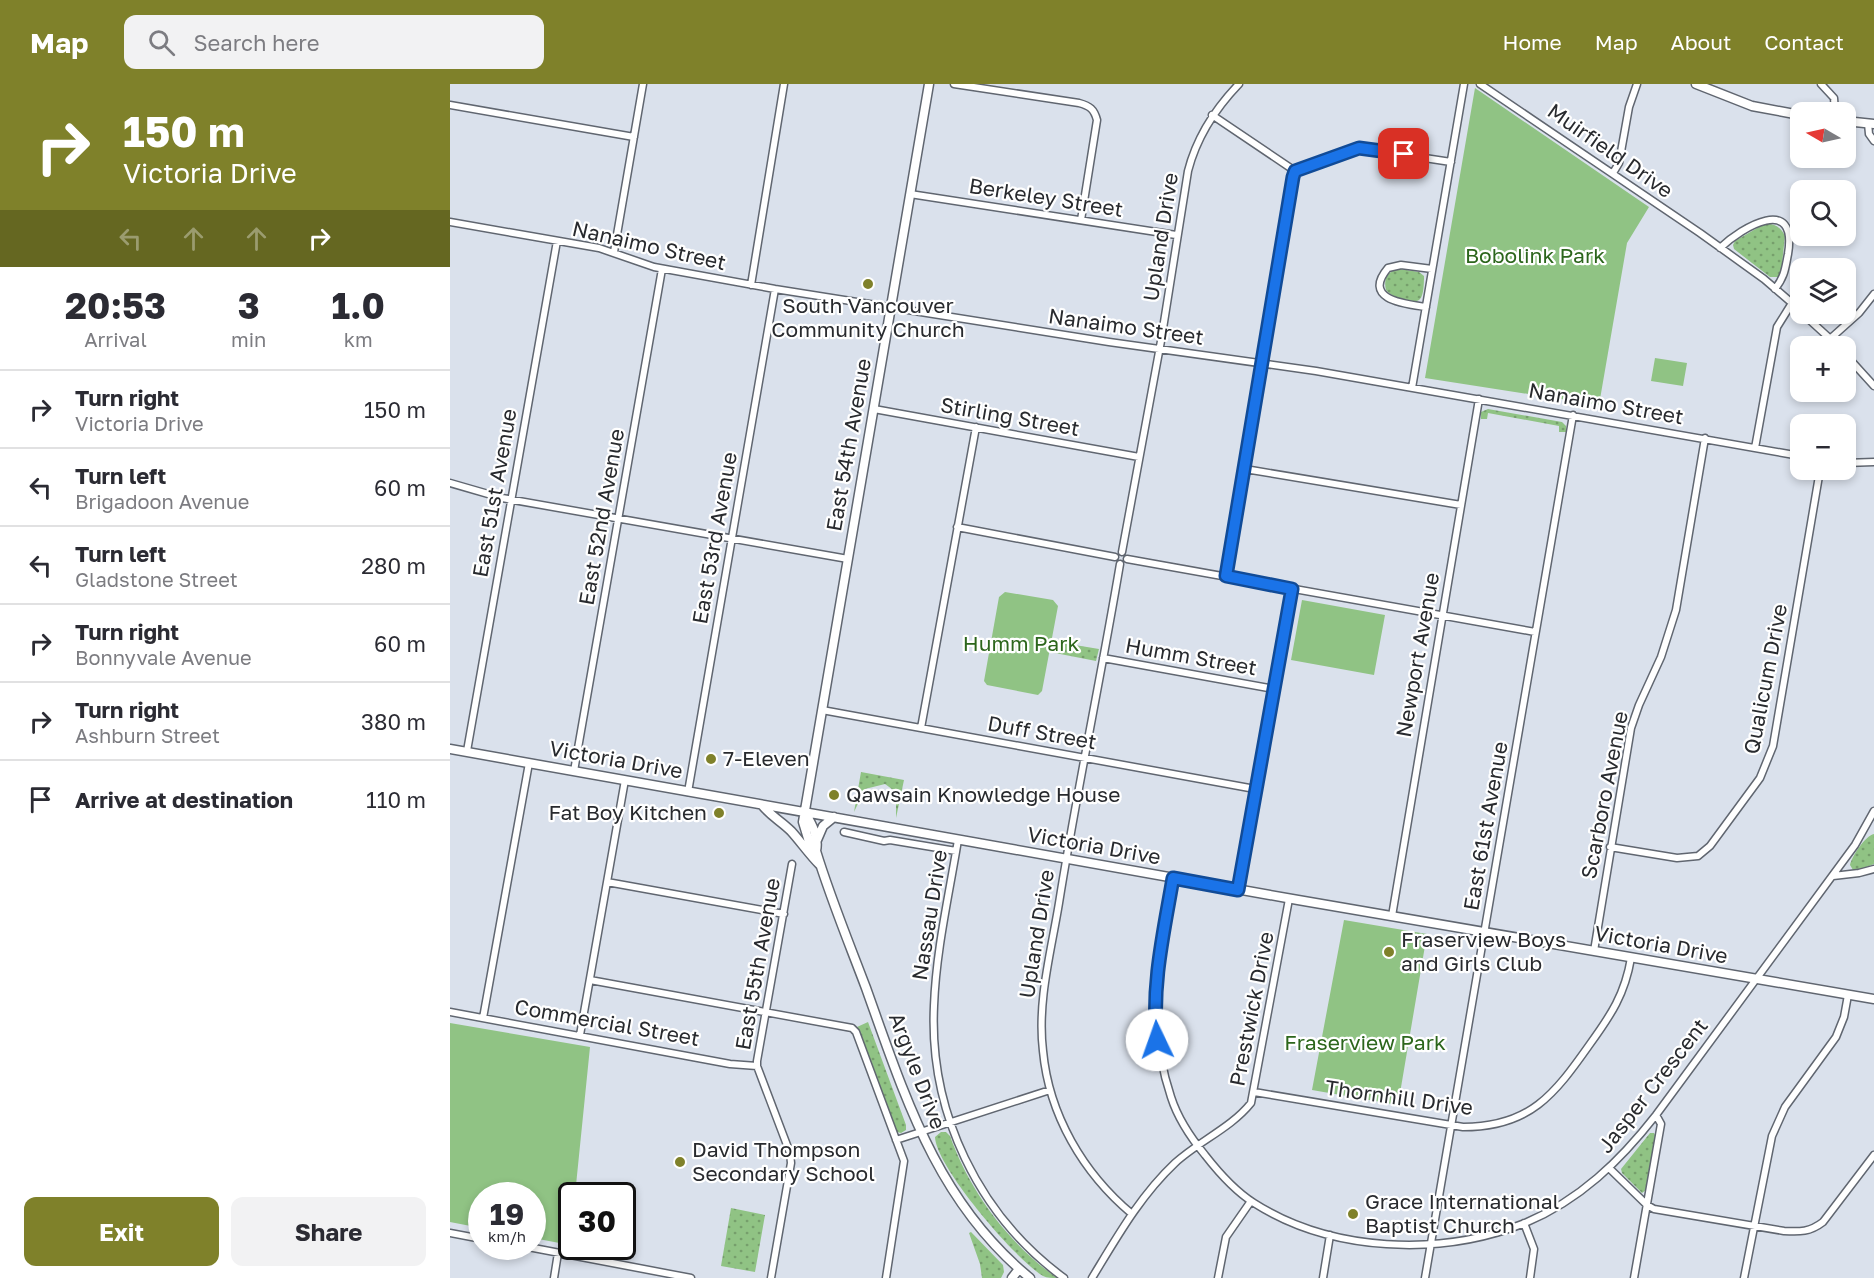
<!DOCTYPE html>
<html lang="en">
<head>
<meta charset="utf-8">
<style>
  :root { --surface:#fff; --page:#f2f2f3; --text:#2b2b33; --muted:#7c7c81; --line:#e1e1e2; --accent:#7f812a }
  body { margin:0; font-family:"Golos Text",sans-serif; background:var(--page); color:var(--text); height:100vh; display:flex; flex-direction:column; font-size:22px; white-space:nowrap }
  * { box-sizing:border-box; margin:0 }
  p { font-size:20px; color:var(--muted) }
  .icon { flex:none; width:33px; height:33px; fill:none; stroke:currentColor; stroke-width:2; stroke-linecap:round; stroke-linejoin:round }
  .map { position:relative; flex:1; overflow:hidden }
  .details { display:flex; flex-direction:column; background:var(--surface); width:450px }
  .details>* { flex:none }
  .hud { background:#7f812a; color:#fff; overflow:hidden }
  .needle { width:39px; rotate:279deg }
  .tools { position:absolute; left:1340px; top:18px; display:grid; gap:12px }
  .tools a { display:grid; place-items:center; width:66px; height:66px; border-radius:12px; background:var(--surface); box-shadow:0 3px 9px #0003; font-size:30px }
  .speed { position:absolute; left:18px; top:1098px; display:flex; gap:12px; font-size:30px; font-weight:700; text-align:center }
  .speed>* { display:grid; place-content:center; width:78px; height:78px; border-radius:50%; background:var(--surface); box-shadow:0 3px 9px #0003; line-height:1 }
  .speed small { font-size:15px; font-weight:400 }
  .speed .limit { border:3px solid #111; border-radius:9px; background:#fff; color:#111 }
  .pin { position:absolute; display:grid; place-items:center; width:51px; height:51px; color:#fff; margin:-26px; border-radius:12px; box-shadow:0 3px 9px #0006 }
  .me { position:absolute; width:66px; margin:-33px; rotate:357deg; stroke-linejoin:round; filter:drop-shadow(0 0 4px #0008) }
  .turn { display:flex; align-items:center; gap:21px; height:126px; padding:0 24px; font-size:27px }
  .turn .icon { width:78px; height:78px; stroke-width:2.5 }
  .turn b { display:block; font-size:42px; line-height:51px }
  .lanes { display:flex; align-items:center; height:57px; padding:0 24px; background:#0003; justify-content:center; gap:30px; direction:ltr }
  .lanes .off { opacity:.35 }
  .eta { display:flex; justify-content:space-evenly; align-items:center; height:102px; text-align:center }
  .eta b { font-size:36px; font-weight:700; line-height:42px }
  .action { display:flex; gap:12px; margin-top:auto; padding:12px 24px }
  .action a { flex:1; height:69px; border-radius:12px; background:var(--accent); color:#fff; font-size:24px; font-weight:700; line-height:69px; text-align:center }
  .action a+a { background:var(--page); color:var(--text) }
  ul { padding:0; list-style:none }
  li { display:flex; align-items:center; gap:18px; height:78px; padding:0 24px; border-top:2px solid var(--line) }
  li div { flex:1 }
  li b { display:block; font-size:22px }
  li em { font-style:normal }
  header { display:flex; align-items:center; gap:36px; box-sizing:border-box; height:84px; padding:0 30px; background:var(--accent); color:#fff }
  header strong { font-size:28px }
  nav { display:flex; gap:33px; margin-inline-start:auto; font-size:21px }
  .search { width:420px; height:54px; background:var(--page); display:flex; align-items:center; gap:15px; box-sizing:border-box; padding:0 21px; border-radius:12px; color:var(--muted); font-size:22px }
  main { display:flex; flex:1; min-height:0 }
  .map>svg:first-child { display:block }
</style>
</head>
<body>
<header>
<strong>Map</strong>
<div class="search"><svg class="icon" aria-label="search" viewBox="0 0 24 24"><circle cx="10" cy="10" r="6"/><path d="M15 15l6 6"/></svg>Search here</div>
<nav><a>Home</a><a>Map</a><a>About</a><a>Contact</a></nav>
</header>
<main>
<section class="details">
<div class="hud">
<div class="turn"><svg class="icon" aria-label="right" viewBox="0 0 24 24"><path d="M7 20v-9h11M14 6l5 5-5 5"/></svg><div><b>150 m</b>Victoria Drive</div></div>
<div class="lanes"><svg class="icon off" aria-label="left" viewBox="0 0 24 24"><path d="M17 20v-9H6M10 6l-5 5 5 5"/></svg><svg class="icon off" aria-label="ahead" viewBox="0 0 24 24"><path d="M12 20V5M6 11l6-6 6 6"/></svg><svg class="icon off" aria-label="ahead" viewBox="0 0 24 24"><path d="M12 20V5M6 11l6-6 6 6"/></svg><svg class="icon" aria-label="right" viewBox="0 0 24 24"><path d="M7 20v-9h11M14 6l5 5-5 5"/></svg></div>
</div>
<div class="eta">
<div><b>20:53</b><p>Arrival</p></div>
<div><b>3</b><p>min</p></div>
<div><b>1.0</b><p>km</p></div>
</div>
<ul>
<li><svg class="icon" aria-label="right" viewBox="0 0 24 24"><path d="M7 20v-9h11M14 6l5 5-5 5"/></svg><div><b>Turn right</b><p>Victoria Drive</p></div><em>150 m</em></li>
<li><svg class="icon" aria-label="left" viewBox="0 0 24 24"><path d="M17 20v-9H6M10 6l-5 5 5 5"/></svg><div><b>Turn left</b><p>Brigadoon Avenue</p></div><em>60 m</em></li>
<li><svg class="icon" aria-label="left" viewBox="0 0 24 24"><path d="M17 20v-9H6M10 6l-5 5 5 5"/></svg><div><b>Turn left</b><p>Gladstone Street</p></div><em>280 m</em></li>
<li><svg class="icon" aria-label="right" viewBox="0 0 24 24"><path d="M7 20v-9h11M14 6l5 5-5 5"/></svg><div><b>Turn right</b><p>Bonnyvale Avenue</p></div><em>60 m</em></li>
<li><svg class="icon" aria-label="right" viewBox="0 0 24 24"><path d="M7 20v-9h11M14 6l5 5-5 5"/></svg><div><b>Turn right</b><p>Ashburn Street</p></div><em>380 m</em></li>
<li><svg class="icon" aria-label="arrive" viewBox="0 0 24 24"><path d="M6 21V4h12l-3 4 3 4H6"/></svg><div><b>Arrive at destination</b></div><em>110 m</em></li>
</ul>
<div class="action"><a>Exit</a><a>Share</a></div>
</section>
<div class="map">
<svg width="1424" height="1194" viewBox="0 0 1424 1194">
  <defs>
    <pattern id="grass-dots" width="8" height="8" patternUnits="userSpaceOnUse" patternTransform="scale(1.5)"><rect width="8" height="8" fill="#90c384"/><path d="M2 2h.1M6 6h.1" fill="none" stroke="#769f6c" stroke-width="1.8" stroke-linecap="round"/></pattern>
  </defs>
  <rect width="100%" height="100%" fill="#dae1ec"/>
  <path fill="url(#grass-dots)" d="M1314,140C1324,139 1331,143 1335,152L1331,189L1328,193H1320L1284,165L1283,161L1285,157Z
    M950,185L969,188L974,192C974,198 974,213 969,216C961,221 941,213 936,206C933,195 938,186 950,185Z
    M1038,325L1112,338L1116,342V348H1109V342L1038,329L1037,335H1031V328Z
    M607,558L649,565L646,577L605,569Z
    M411,688L454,696L446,734V708L435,700L415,705L404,728Z
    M1424,750V780L1409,786H1403L1400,781C1402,772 1415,752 1424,750Z
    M418,938L456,1041V1046L451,1049L447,1048L445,1044L407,943Z
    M491,1048H496L500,1052C520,1108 559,1160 607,1194C602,1194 597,1194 593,1192C566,1176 486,1083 485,1053Z
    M1200,1049H1204L1205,1051L1196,1106L1192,1109L1172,1089L1171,1085Z
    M281,1124L315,1131L305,1188L271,1182Z
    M521,1148L553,1181L554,1188L551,1194H532L530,1180L519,1149Z"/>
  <path fill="#90c384" d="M1025,4L1199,123L1177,159L1149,321L975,294Z
    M1205,274L1237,279L1233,302L1201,297Z
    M555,508L603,516L608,522L592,607L588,611L537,601L534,597L549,513Z
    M852,516L935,531L924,591L841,576Z
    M894,836L977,850L948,1021L862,1006Z
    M0,939L140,963L125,1111L122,1112L120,1161L83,1154L82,1112H32L31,1144L0,1138Z"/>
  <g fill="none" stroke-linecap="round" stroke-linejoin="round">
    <defs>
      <path id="minor" d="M504,0L629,19C640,22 644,25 647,36L631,136
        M1030,0L1250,149L1314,195L1350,226
        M1371,0L1384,14L1385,28
        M0,21L184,53
        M762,31L845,87L909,64L1001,78
        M1418,39L1419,50L1424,57
        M1163,89L1169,79L1179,23L1187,0
        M460,110L726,151
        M0,138L149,164L204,183L325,205L659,258L866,287L1350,372
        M1270,164C1292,143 1348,110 1338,170C1335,185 1335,192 1325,205
        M164,168L193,0
        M301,201L334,0
        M976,223C956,220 911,216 938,184L951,181L982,185
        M1353,230L1388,262
        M1381,254L1409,229L1424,210
        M1395,270L1424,302
        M962,304L1014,0
        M424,325L689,373
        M1305,364L1327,243L1342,219
        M1395,379L1424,378
        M795,385L1011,421
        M0,399L52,414L398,475
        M507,443L665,473
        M672,468L711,257L738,87C747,52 765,25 789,0
        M677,475L1085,548
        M670,480C651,593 627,706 609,819C601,868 587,918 593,967C599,1031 633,1089 682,1130
        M776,493L845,87
        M653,574L824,605
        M372,626L805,705
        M471,644L526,343
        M17,667L107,157
        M124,687L212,185
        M238,708L325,205
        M394,748L434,757L440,756L506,767
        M508,756C499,811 486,867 484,922C479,1028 528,1131 614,1194
        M1160,763L1227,774L1248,772L1260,762L1310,694L1323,662L1370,386
        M1383,792L1409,789L1424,785
        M723,794C710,872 695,936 721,1013C728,1035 741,1054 755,1071C769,1089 785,1107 804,1119C881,1168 990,1173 1075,1139C1130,1116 1170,1077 1206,1031L1405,761L1424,727
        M157,798L334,830
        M787,806L842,505
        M942,832L1029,315
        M1144,867L1181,644L1189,621L1211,573L1226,526L1255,354
        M140,896L402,944L406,948L454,1077L436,1194
        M0,928L280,980L307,982
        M33,934L79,679
        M130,951L175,696
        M804,1008L1013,1043C1080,1043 1104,1011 1140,960C1161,931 1175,910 1181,874
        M446,1056L600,1006
        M1159,1084L1197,1121L1204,1125L1334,1147C1350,1148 1360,1148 1373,1138L1424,1071
        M1074,1139L1084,1165L1080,1194
        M0,1149L32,1155
        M73,1162L241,1194
        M104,1194L108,1169
        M321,1194L341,1079L340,1069L307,982V977L342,780
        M642,1194C667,1153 690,1112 725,1079C749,1057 781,1044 801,1019L839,815
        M768,1194L776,1153L801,1117
        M873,1194L880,1151
        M975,1194L1123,331
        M1184,1194L1211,1040L1206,1031
        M1294,1194L1322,1052L1335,1023L1386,953L1394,933L1398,911"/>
      <path id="tertiary" d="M479,0L353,738L360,761L366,767C380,813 399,859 416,904C455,1013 487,1118 580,1194
        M1246,0L1302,22L1350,31
        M1395,37L1424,40
        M0,665L848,816L1424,915
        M312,721C322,733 331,737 341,747C351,758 359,770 370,781
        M355,729C362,740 369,753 366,767
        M367,756L373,742L384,733
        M562,1194L569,1185"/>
    </defs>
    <use href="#minor" stroke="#606670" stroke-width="9"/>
    <use href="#tertiary" stroke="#606670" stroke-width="11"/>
    <use href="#minor" stroke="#fff" stroke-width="6"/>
    <use href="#tertiary" stroke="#fff" stroke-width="8"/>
  </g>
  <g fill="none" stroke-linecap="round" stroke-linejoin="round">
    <defs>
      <path id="route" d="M707,956C701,902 714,847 723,794L788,806L842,505L776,492L843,93L845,87L909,64L954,70"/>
    </defs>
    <use href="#route" stroke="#114b97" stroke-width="15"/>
    <use href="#route" stroke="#1a73e8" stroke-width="10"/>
  </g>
  <g fill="#7f812a" stroke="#fff" stroke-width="2">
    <circle cx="418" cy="200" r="6"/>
    <circle cx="261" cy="675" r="6"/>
    <circle cx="384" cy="711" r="6"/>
    <circle cx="269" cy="729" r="6"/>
    <circle cx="939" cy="868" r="6"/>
    <circle cx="230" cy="1078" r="6"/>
    <circle cx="903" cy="1130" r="6"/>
  </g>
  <g text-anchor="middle" stroke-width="4.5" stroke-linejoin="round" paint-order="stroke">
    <g font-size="21" fill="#282a2e" stroke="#fff">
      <text transform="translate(1160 67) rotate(35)" y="7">Muirfield Drive</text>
      <text transform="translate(596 114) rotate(9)" y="7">Berkeley Street</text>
      <text transform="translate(711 153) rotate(-81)" y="7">Upland Drive</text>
      <text transform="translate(199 162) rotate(13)" y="7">Nanaimo Street</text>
      <text transform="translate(676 243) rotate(8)" y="7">Nanaimo Street</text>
      <text transform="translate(1156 320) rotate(10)" y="7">Nanaimo Street</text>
      <text transform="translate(560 333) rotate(10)" y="7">Stirling Street</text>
      <text transform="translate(399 361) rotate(-80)" y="7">East 54th Avenue</text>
      <text transform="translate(45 409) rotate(-80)" y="7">East 51st Avenue</text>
      <text transform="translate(152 433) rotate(-80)" y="7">East 52nd Avenue</text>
      <text transform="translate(265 454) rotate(-80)" y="7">East 53rd Avenue</text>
      <text transform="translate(968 571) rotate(-80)" y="7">Newport Avenue</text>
      <text transform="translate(741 573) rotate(10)" y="7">Humm Street</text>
      <text transform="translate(1316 595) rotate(-79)" y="7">Qualicum Drive</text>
      <text transform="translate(592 649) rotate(10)" y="7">Duff Street</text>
      <text transform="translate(166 676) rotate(10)" y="7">Victoria Drive</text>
      <text transform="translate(1155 711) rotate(-79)" y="7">Scarboro Avenue</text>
      <text transform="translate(1036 742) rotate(-80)" y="7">East 61st Avenue</text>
      <text transform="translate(644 762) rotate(10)" y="7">Victoria Drive</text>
      <text transform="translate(480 831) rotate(-81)" y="7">Nassau Drive</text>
      <text transform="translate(587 850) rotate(-81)" y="7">Upland Drive</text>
      <text transform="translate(1211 861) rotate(10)" y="7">Victoria Drive</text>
      <text transform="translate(308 880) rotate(-80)" y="7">East 55th Avenue</text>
      <text transform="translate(802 925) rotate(-79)" y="7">Prestwick Drive</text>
      <text transform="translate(157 939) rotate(10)" y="7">Commercial Street</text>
      <text transform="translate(467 987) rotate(69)" y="7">Argyle Drive</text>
      <text transform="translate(1203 1002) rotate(-52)" y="7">Jasper Crescent</text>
      <text transform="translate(949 1014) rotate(8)" y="7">Thornhill Drive</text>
    </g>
    <g font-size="21" fill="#2c661c" stroke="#fff">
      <text x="1085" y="179">Bobolink Park</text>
      <text x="571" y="567">Humm Park</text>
      <text x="915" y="966">Fraserview Park</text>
    </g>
    <g font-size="21" fill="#282a2e" stroke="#fff" text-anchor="start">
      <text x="418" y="229" text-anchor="middle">South Vancouver<tspan x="418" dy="24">Community Church</tspan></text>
      <text x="273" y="682">7-Eleven</text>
      <text x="396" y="718">Qawsain Knowledge House</text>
      <text x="257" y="736" text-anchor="end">Fat Boy Kitchen</text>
      <text x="951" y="863">Fraserview Boys<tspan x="951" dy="24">and Girls Club</tspan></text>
      <text x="242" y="1073">David Thompson<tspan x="242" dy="24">Secondary School</tspan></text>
      <text x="915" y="1125">Grace International<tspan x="915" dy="24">Baptist Church</tspan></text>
    </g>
  </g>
</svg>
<div class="tools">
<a><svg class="needle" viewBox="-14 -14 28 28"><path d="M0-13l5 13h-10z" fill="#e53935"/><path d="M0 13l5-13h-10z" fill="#7c7c81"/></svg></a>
<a><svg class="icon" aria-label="search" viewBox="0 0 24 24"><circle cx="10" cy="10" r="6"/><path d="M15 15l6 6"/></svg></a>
<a><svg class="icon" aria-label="layers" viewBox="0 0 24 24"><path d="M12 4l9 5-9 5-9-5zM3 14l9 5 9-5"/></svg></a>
<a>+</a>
<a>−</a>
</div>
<div class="speed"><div>19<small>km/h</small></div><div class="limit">30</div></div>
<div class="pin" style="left:954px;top:70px;background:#d93025"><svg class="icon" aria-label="arrive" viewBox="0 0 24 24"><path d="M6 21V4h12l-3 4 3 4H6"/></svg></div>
<svg class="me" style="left:707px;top:956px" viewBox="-20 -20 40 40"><circle r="19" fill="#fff"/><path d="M0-13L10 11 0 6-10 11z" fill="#1a73e8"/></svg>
</div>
</main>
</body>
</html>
